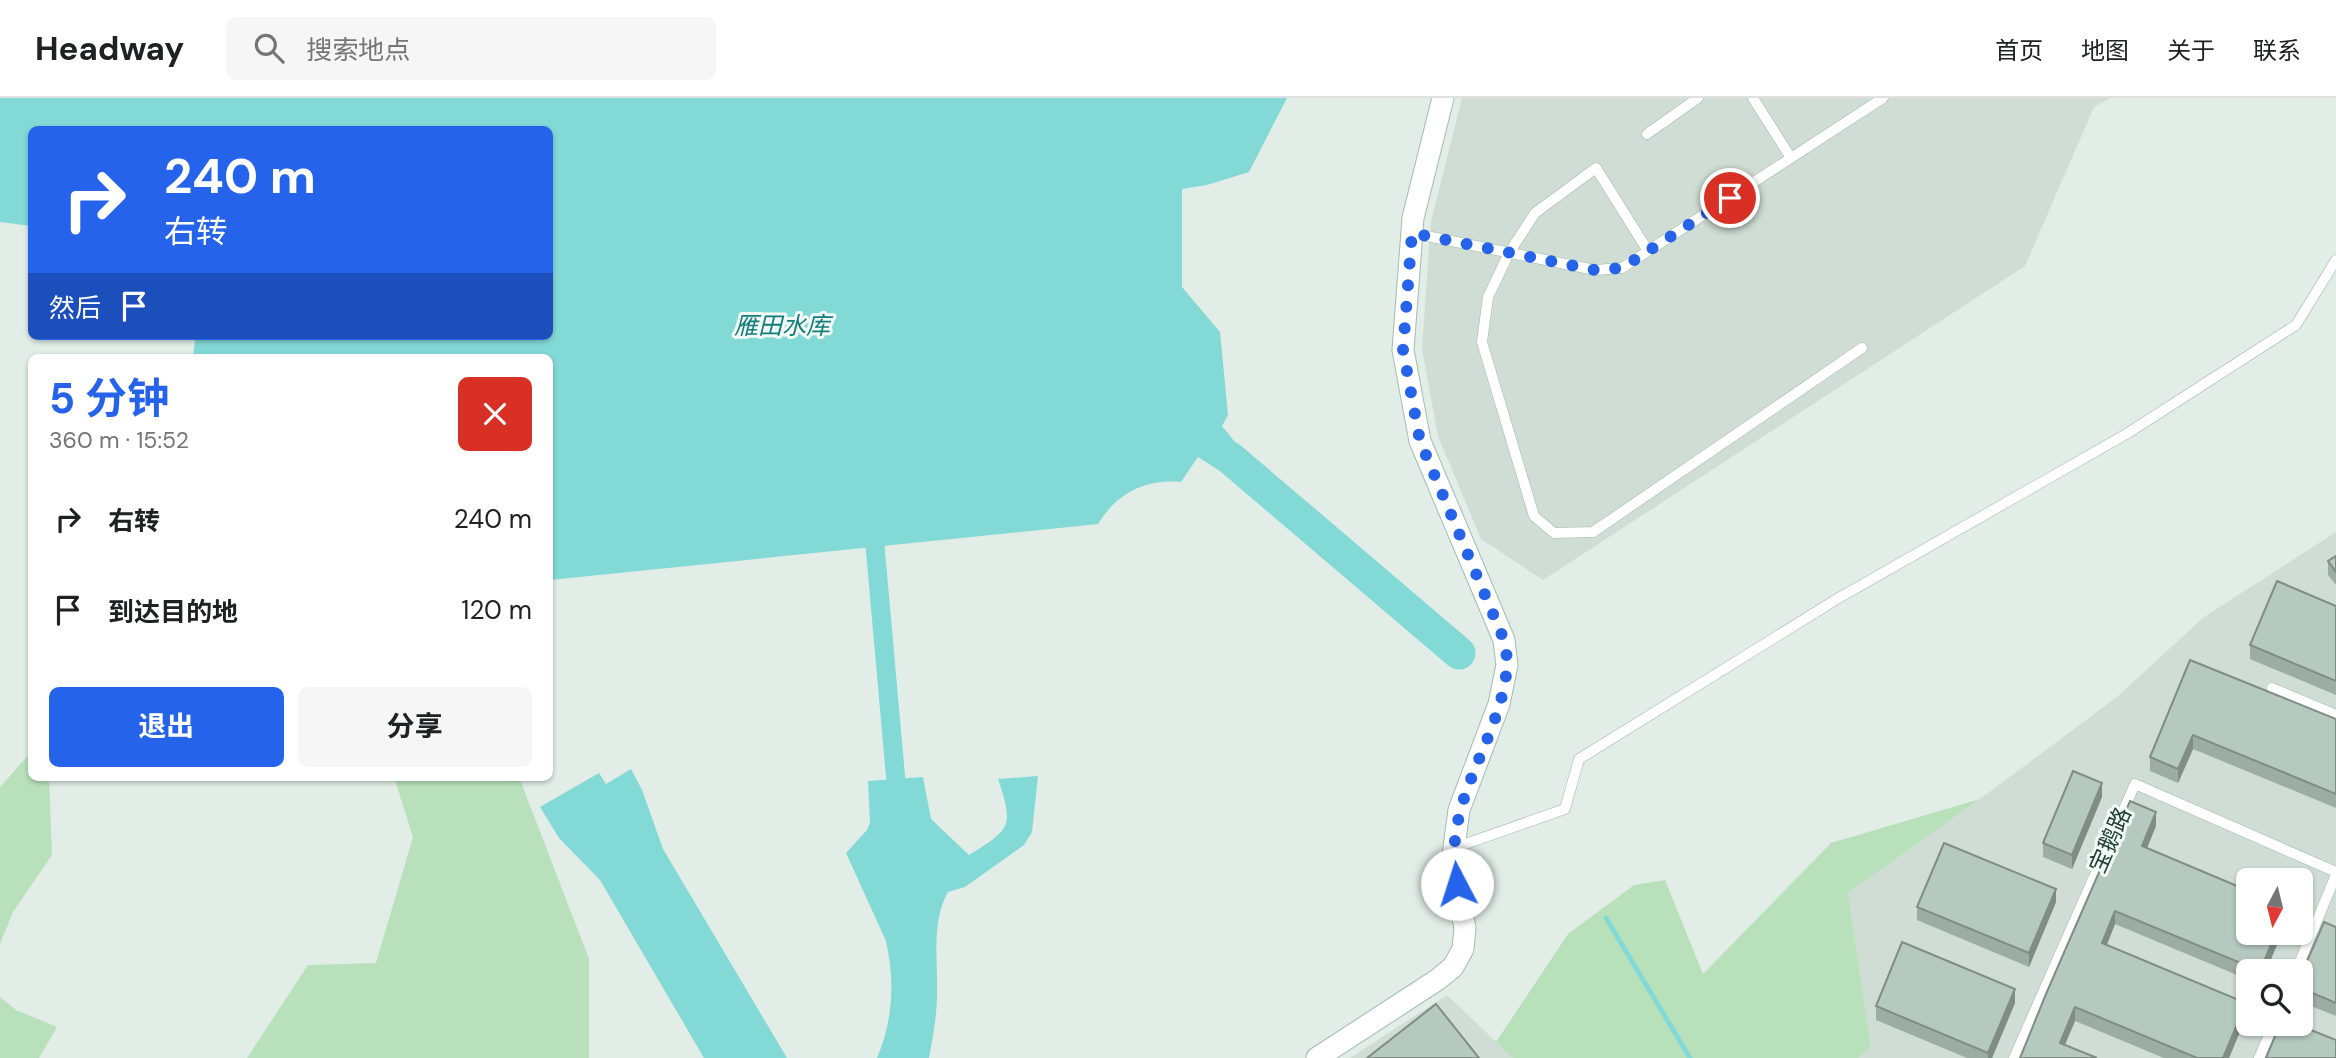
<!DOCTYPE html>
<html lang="zh">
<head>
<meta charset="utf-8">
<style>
  :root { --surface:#fff; --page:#f6f6f6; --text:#202124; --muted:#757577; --line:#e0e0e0; --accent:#2563eb }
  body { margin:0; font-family:"DM Sans","Noto Sans SC",sans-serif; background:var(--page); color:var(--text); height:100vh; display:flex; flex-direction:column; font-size:26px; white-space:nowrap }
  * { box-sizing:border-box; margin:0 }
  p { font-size:23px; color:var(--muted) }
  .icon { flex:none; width:38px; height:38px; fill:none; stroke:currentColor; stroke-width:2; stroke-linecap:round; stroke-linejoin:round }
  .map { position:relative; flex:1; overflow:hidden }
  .panel { position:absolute; left:28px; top:256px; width:525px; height:427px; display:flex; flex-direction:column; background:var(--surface); border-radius:10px; box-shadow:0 2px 5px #0004 }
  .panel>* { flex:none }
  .banner { position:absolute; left:28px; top:28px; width:525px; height:214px; border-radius:10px; box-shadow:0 2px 5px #0004; background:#2563eb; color:#fff; overflow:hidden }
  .needle { width:46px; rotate:187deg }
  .fabs { position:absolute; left:2236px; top:770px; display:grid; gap:14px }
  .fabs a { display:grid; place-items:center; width:77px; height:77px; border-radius:10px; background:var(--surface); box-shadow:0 2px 5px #0004; font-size:35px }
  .pin { position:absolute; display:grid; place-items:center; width:60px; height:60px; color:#fff; margin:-30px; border:4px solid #fff; border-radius:50%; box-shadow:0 2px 7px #0007 }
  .me { position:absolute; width:77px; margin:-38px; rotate:355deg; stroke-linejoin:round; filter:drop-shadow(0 0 5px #0008) }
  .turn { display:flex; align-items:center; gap:24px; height:147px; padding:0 21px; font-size:32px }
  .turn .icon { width:91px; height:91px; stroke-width:2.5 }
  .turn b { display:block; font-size:49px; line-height:60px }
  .then { display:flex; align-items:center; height:66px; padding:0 21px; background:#0003; gap:14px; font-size:26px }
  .round { display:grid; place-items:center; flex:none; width:74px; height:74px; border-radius:10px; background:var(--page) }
  .head { display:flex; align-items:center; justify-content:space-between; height:119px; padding:0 21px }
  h1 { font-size:42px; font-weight:700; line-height:52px; color:var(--accent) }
  .action { display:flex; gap:14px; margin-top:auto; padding:14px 21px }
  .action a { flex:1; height:80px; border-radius:10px; background:var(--accent); color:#fff; font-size:28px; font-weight:700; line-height:80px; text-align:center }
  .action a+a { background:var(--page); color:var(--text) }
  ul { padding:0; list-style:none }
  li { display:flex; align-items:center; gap:21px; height:91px; padding:0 21px }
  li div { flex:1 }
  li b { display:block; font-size:26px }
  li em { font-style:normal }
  header { display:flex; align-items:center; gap:42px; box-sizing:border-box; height:98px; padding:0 35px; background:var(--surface); border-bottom:2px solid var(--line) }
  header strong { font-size:33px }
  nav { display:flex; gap:38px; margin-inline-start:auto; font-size:24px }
  .search { width:490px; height:63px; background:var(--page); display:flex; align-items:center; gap:18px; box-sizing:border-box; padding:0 24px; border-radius:10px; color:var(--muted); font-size:26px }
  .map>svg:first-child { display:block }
</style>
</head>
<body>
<header>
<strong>Headway</strong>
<div class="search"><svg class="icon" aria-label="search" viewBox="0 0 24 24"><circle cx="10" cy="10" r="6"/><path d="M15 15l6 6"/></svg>搜索地点</div>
<nav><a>首页</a><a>地图</a><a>关于</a><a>联系</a></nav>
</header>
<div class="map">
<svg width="2336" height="960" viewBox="0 0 2336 960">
  <rect width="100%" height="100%" fill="#e1ede6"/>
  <path fill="#cfddd4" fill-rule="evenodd" d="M1462,0H2110L2094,9L2025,168L1543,482L1481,441L1438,338L1422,251L1431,123Z
    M2336,434V960H1858L1871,950L1848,795L1980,701L2117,599L2204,519ZM2249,782H2301V835H2249ZM2249,873H2301V926H2249Z
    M1447,897L1513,960H1350Z"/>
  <path fill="#b8e1bb" d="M31,654L32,679H49L52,757L13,814L0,846V689Z
    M394,679H519L589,861V960H247L308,867L376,865L413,739Z
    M1980,701L1848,795L1871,950L1858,960H1513L1496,944L1568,836L1634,787L1665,782L1703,876L1831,745Z
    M0,899L16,912L57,929L39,960H0Z"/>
  <path fill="#83d9d6" d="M0,0H1287L1249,74L1207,87L1182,91V189L1220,234L1228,317L1222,328L1239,349L1220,373L1198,359L1181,384C1145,381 1117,395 1098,426L550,482V259H193L195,244L192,238H550V32H32L31,128L0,124Z
    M631,671L642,692L663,751L787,960H704L600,782L559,740L540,709L599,675L606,686Z
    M1038,678L1032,734L1024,747L965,789L948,794C931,824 938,862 937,895C937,917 933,939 929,960H877C893,923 895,882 886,843L846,755L867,732L870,725L868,683L923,679L931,721L969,757C1011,731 1014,728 998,681Z"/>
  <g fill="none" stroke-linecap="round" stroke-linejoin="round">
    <path stroke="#83d9d6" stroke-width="5" d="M1606,820L1690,960"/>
    <path stroke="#83d9d6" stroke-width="19" d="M883,423L875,448L898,706"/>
    <path stroke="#83d9d6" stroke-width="33" d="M1230,360L1459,555"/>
    <defs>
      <path id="service" d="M1753,0L1791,60
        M1647,36L1698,0
        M1412,135L1595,172L1622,170L1883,0
        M1648,153L1596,70L1535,115L1509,155L1488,199L1482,244L1534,418L1554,435L1593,434L1862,250
        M2272,590L2336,617
        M1454,750L1565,711L1579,661L1837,501L2128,335L2296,227L2336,162
        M2296,873L2336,777
        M2014,960L2135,686L2336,774
        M2259,960L2274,926"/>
      <path id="secondary" d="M1317,960L1437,882L1453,869L1463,851L1465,830L1452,764L1459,712L1499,606L1507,567L1504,542L1420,343L1403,252L1413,120L1443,0"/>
    </defs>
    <use href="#service" stroke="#a3b6ac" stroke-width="11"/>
    <use href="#secondary" stroke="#a1bdae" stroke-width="23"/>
    <use href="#service" stroke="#fff" stroke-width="10"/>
    <use href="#secondary" stroke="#fff" stroke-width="21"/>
  </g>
  <path fill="#9dada3" d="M2336,458V487L2328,477V463Z
    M2336,508V597L2250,561V547Z
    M2190,562L2336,621V710L2193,651L2178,685L2150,673V659Z
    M2102,699L2072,771L2043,759V745Z
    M2156,728L2147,750L2282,835L2266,873H2249V882L2115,826L2107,847L2246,919L2229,960H2164L2075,923L2065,947L2020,960Z
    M2056,804L2029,869L1917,822V809Z
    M2336,829V918L2301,904V877Z
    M2015,905L1992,960H1967L1876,922V908Z"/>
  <path fill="#7f8d85" d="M2193,637V651L2178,685V671Z
    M2102,685V699L2072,771V757Z
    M2156,714V728L2142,762V748Z
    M2056,791V804L2029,869V855Z
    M2115,813V826L2102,858V845Z
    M2276,835H2282L2266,873H2260Z
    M2015,891V905L1992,960H1988V955Z
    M2246,905V919L2229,960H2223Z
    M2075,909V923L2060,958V945Z"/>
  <path fill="#b6c9be" stroke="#7f8d85" stroke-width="2" d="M2336,458V474L2328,463Z
    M2277,483L2336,508V583L2250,547Z
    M2190,562L2336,621V696L2193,637L2178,671L2150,659Z
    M2073,673L2102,685L2072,757L2043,745Z
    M2130,703L2156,714L2142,748L2249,793V835H2276L2260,873L2115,813L2102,845L2246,905L2223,960H2197L2075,909L2060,945L2097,960H2020L2046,896Z
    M1944,745L2056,791L2029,855L1917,809Z
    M2324,824L2336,829V905L2301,890V877Z
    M1902,844L2015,891L1988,955L1876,908Z
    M1436,906L1479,960H1367Z
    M2280,926H2296L2336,942V960H2266Z"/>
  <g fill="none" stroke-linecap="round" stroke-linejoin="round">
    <path stroke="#2563eb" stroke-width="12" stroke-dasharray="0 21.6" d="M1457,786C1441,702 1500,646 1507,569C1508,560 1505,551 1504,542L1420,343L1403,252L1412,135L1595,172L1622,170L1730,100"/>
  </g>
  <g text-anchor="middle" stroke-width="6" stroke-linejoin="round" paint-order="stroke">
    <g font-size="23" fill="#1f4031" stroke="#f2f9f5">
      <text transform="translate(2110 742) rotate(-66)" y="8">宝鹅路</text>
    </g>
    <g font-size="24" font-style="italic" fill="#127d7b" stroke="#f2f9f5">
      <text x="782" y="236">雁田水库</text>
    </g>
  </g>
</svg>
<div class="fabs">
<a><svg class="needle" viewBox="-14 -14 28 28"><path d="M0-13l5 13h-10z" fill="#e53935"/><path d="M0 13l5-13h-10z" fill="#757577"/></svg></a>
<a><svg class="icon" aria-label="search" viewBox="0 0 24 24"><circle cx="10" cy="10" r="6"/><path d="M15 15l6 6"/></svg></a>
</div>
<div class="pin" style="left:1730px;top:100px;background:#d93025"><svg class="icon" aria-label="arrive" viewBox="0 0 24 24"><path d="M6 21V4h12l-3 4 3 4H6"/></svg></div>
<svg class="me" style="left:1457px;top:786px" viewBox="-20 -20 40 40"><circle r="19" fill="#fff"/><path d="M0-13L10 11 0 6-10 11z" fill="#2563eb"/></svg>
<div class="banner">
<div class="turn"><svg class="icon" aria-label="right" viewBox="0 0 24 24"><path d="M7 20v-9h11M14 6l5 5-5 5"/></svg><div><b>240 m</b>右转</div></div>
<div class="then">然后<svg class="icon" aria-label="arrive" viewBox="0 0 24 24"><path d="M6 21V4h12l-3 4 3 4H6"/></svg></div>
</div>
<section class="panel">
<div class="head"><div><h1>5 分钟</h1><p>360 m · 15:52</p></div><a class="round" style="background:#d93025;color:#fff"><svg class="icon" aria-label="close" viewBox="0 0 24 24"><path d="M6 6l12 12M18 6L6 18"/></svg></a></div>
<ul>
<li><svg class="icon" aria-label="right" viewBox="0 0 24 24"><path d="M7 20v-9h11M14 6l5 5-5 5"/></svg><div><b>右转</b></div><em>240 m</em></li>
<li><svg class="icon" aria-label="arrive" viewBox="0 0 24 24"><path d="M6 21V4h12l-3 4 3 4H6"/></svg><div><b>到达目的地</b></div><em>120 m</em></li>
</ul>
<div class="action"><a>退出</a><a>分享</a></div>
</section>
</div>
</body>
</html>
